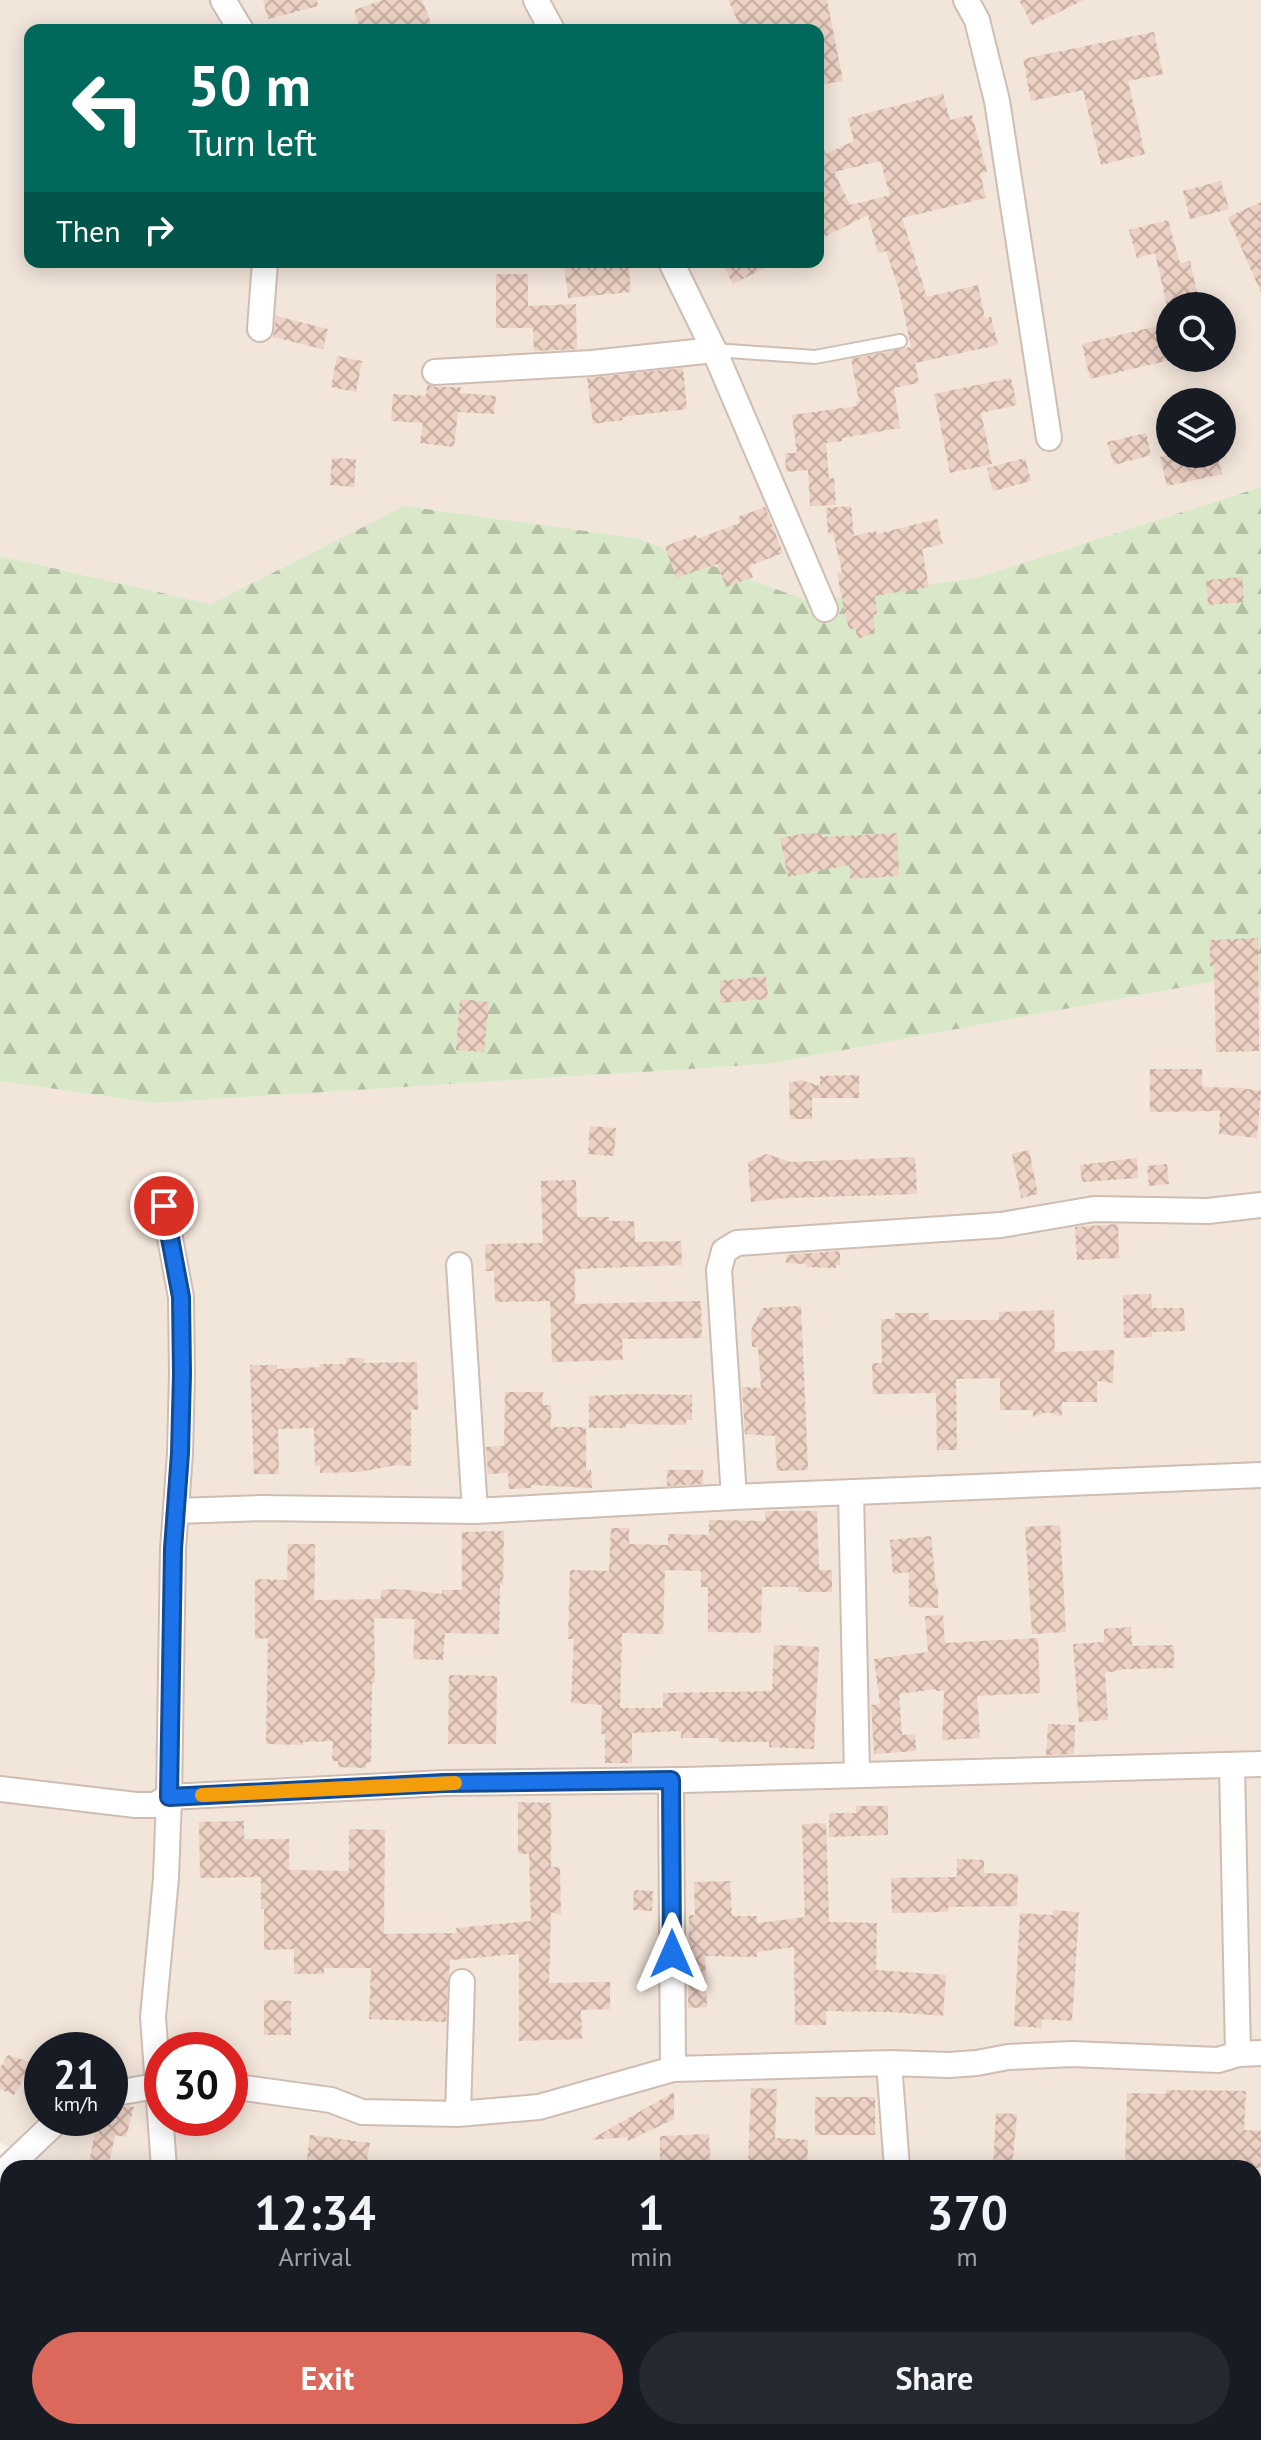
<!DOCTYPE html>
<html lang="en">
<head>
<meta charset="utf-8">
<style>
  :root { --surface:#171b24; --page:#242831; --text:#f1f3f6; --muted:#9ea1a6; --accent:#da695c }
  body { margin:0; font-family:"PT Sans",sans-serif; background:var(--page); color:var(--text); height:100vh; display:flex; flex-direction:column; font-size:30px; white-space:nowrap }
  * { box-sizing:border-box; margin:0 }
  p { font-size:26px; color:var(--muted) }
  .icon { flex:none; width:44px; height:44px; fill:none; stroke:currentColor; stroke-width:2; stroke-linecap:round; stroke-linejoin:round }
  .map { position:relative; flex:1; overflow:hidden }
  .sheet { position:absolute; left:0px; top:2160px; width:1262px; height:280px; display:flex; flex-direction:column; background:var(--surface); border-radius:24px 24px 0 0; box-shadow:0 4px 20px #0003 }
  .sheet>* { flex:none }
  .guide { position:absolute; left:24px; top:24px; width:800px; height:244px; border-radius:16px; box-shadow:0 4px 20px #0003; background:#00695c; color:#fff; overflow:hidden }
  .buttons { position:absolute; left:1156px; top:292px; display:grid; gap:16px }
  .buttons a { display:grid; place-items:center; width:80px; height:80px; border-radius:50%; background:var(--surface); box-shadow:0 4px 20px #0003; font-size:40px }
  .speed { position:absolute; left:24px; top:2032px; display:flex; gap:16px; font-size:40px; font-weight:700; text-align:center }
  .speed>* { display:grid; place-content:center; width:104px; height:104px; border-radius:50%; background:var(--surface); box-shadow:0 4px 20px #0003; line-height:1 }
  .speed small { font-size:20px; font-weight:400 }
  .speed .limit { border:12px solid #d22; background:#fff; color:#111 }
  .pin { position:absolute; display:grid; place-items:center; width:68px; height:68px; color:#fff; margin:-34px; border:4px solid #fff; border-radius:50%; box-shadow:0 2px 8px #0007 }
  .me { position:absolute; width:88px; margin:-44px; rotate:0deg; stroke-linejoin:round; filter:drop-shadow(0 0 6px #0008) }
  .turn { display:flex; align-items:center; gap:28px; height:168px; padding:0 32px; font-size:36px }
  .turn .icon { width:104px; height:104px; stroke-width:2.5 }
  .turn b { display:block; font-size:56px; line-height:68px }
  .then { display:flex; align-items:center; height:76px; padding:0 32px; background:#0003; gap:16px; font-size:30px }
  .eta { display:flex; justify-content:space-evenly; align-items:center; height:136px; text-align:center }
  .eta b { font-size:48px; font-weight:700; line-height:56px }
  .button { display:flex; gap:16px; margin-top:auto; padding:16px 32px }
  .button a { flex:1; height:92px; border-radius:48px; background:var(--accent); color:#fff; font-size:32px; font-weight:700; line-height:92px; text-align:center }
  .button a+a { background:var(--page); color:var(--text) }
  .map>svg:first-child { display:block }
</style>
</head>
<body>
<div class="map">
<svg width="1261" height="2440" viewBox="0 0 1261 2440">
  <defs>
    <pattern id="forest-firs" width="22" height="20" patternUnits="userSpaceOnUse" patternTransform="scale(2)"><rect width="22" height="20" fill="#dae8ca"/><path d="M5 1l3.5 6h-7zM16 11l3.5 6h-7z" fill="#b5bfa6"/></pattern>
    <pattern id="building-cross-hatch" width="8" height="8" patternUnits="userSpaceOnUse" patternTransform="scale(2)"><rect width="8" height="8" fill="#eed1c5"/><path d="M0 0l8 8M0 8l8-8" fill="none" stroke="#c5ada2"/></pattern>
  </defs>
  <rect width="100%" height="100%" fill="#fbf3eb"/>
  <path fill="#f2e5da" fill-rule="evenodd" d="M0,0H1261V487L976,578L809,601L636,538L406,506L211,604L0,556ZM30,30H818V262H30ZM1170,306H1222V358H1170ZM1170,402H1222V454H1170Z
    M1227,979L1261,989V2440H52L55,2432H1254V2168H42L0,2142V1081L153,1103L768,1064ZM42,2050H110V2118H42ZM162,2050H230V2118H162Z"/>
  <path fill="url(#forest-firs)" d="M1261,487V989L1227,979L768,1064L153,1103L0,1081V556L211,604L405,506L636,538L809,601L976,578Z"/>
  <path fill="url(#building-cross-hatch)" fill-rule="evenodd" d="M263,0H317L318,6L268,19Z
    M383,0H422L431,23L414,30H361L354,10Z
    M728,0H827L843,81L818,85V30H742Z
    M1019,0H1084L1032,25Z
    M1154,32L1163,74L1128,81L1145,154L1101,165L1083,90L1031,101L1023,59Z
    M943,94L950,120L972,115L987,172L980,173L986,198L902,218L927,297L978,285L985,319L991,317L998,345L915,363L919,383L894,388L900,428L842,438V441L826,443L829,479L834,478L836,505L810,506L808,470L786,472L785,453H797L792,415L857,406L856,402L859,401L851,359L911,347L899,290L886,251L878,253L868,215L818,240V137L826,154L854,141L848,118ZM880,161L890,195L850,205L834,172Z
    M1221,181L1229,209L1190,219L1183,191Z
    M1261,202V293L1228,217Z
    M1168,220L1180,263L1190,261L1200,306H1167L1155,253L1137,258L1129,230Z
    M564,262H628L631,292L568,298Z
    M721,262H776L733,284Z
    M496,274H528V306L576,304L577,349L534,351L533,328H496Z
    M276,316L328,329L323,349L273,337Z
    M1170,323V360L1090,379L1082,344Z
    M337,356L362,361L356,392L331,387Z
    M683,368L687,409L622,417L623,420L593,424L587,378Z
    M1011,378L1017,405L981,413L992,464L950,473L934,394Z
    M427,385L436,387H461L460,393L496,396L494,414L458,412L454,447L420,443L423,423L391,421L393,394L426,396Z
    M1146,433L1151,455L1114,465L1107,442Z
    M1173,454H1217L1222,474L1167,486L1160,457Z
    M332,458L356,459L354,487L330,485Z
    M1025,458L1031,481L993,491L987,468Z
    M851,506L854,536L876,531L877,534L937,519L943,544L922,549L929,587L875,596L877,614L873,615L875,632L858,639L855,628L849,630L844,609L837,573L842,572L833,533L828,534L826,508Z
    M765,507L783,553L749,566L753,577L726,587L717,564L676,578L665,546L696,535L697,539L740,523L738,517Z
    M1242,577L1244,602L1208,605L1206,580Z
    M806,833L822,834L823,837L897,833L899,876L850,879L849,865L788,877L780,838Z
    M1258,938L1259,1051L1216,1052L1214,966H1210V940Z
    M766,976L768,999L721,1003L719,981Z
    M460,999L489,1002L484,1052L456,1050Z
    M1150,1069H1202V1087L1241,1088L1261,1091L1257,1138L1219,1134L1220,1111L1150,1112Z
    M859,1075V1098H812V1119H790L789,1083L801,1080L820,1086V1076Z
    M590,1126L616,1128L614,1156L588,1154Z
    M1029,1150L1038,1194L1021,1198L1012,1154Z
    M766,1154L791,1162L915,1157L917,1194L787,1198L751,1202L748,1162Z
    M1137,1158L1138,1178L1082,1182L1080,1165Z
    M1167,1164L1169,1184L1149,1186L1147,1166Z
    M576,1180L577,1217H609V1221H634L635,1242L681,1241L682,1265L575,1269V1304L701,1301L702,1338L622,1339L623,1360L552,1362L550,1301L495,1302L494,1271H486L485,1244L543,1243L541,1181Z
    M1118,1224L1119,1258L1077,1260L1075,1227Z
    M840,1251V1265H836V1268L806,1267V1264L786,1263V1255Z
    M1151,1294L1152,1308H1184L1185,1331L1152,1332V1337L1124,1338L1123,1295Z
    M801,1306L808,1470L777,1471L775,1436L745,1434L742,1387L761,1388L758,1347H752L751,1330L762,1308Z
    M1054,1310L1055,1352L1114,1350L1113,1383L1097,1381V1402H1062V1417L1048,1412L1033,1417V1410H1000V1378L956,1379L957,1450H937L936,1393L873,1394L872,1363H882L881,1319H895V1313H929V1320H999V1312Z
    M346,1358H364V1363L417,1362L418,1410L411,1409V1466L396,1465L359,1472L320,1473V1466H315L314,1428L278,1429L279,1474H254L250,1365H277V1369L320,1367V1364H346Z
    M505,1392H543V1405H551V1427H586V1471L591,1470L592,1488L531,1485V1488L509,1489L508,1473L488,1474L486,1447L504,1446Z
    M636,1394L692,1395V1420H686V1425L626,1424V1428H589V1396Z
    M667,1470H703V1484L667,1486Z
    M765,1511H817L819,1570H832V1592H798V1587H762L761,1633L708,1632V1587H701V1571L665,1570L663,1634L622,1633L620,1708H663V1693L772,1691L774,1645L819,1647L814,1749L769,1747V1742H719L718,1738H681V1731L632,1733V1763H605V1734H601L602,1705L571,1703L574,1639H568L570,1570L609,1571L611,1528H629V1544L668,1545V1534L709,1535V1520L766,1521Z
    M1060,1525L1066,1632L1032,1634L1025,1527Z
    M504,1531L503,1585L500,1584L499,1634L445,1633L443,1660L413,1659L415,1619L374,1618L375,1683H372L371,1762L366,1763V1768L338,1767V1761H332L333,1741L303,1742L302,1745L266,1744L268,1638L255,1639V1579L287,1580L288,1544H315L314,1600L381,1599V1590L399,1589L442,1594V1590H462V1532Z
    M931,1536L936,1587H938V1608L909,1607V1572L893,1574L890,1540Z
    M943,1615L945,1643L1038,1638L1040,1693L977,1696L980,1738L942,1740L944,1691H936V1689L899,1694L902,1735L915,1734L916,1751L874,1754L871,1705L880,1704L874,1659L928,1652L925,1616Z
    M1131,1627L1132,1646L1174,1645V1668L1126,1669L1105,1673L1108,1720L1079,1722L1073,1644L1104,1642V1629Z
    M449,1675L497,1676L496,1744H448Z
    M1048,1724L1075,1725L1074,1754L1046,1755Z
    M518,1802L551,1803V1867H560L561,1915L551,1912L549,1983L610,1982V2009L581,2010L582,2039L519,2041V1954L450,1960L446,2022L369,2019L371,1968H324V1974H294V1949L264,1950V1909H261V1877L200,1878L199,1822L244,1821V1839H289V1870L349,1871V1829L385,1830L384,1934L457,1933L456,1928L531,1921L529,1854H518Z
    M856,1806H888V1835L829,1837V1813H856Z
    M826,1823L829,1922L877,1923L876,1970L946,1975L943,2016L891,2012L826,2011V2025H795L794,1947L757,1952V1957L705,1956L707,2007L688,2008L689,1915H695L694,1882L730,1881L732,1916H757V1923L805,1917L802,1824Z
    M957,1859L984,1860V1873L1018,1874L1017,1906L948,1907V1912L892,1913L891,1878L957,1877Z
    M634,1890L653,1891L652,1911L633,1910Z
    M1053,1910L1079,1912L1072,2021L1042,2019V2028L1014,2026L1020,1913L1053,1915Z
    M264,2000L291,2001V2035H264Z
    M8,2055L33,2063L14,2095L0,2089V2068Z
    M751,2088L777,2089L775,2138L808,2140L807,2168H748Z
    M1166,2090L1246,2091L1244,2130L1261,2131V2168H1125L1127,2093L1166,2094Z
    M674,2092V2119L628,2141V2137L590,2140Z
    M815,2097H875V2135H815Z
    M128,2106L134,2107L126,2137L115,2135L108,2168H88L95,2132L72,2128L75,2118H110V2109Z
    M996,2113L1017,2114L1012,2168H993Z
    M709,2134L710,2164L660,2166V2136Z
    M310,2135L370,2143L366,2168H306Z"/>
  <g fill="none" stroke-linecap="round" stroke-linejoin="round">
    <defs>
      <path id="lane" d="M714,350L815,357L900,341"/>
      <path id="street" d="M223,0L241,30
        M536,0L552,30
        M966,0L977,20L997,101L1049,438
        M671,262L714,350L825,609
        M260,329L265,262
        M435,372L592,363L714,350
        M459,1265L475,1511
        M851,1492L857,1775
        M734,1497L719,1270L724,1251L737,1243L1001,1225L1094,1209L1208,1211L1261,1205
        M176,1511L260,1508L475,1511L734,1497L1261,1475
        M1232,1765L1238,2054
        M671,1780L673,2069
        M0,1789L136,1805H154L169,1797L444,1783L684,1780L1261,1764
        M889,2063L897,2168
        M230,2086L331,2100L362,2112L458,2114L539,2107L673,2069L889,2063L948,2065L977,2063L1008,2057L1072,2054L1218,2060L1238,2054L1261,2053
        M110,2094L162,2085
        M458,2114L462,1982
        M164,2168L153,2017L166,1878L169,1797L173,1549L180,1453L182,1374L181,1297L164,1206
        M0,2175L60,2118
        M0,2194L8,2200
        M1254,2332H1261
        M316,2432L329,2440
        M959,2432L971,2440
        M237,2440L238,2432
        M757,2440L758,2432"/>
    </defs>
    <use href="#lane" stroke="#cfbdb4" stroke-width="16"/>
    <use href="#street" stroke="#cfbdb4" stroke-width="28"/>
    <use href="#lane" stroke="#fff" stroke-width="12"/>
    <use href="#street" stroke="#fff" stroke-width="24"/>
  </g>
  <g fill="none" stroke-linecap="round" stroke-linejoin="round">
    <defs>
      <path id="route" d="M164,1206L181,1297L182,1374L180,1453L173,1549L169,1797L444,1783L671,1780L672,1954"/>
    </defs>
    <use href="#route" stroke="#114b97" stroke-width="20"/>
    <use href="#route" stroke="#1a73e8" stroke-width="14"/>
    <path stroke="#f59e0b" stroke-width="14" d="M202,1795L455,1783"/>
  </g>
</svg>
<div class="buttons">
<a><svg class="icon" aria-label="search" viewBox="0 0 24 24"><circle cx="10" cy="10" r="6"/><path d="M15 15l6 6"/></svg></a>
<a><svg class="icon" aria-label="layers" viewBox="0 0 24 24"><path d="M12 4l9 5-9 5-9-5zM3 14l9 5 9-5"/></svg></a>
</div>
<div class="speed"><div>21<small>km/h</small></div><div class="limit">30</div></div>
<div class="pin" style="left:164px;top:1206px;background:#d93025"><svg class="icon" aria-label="arrive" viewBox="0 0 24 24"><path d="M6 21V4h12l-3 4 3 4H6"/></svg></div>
<svg class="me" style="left:672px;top:1954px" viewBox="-20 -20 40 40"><path d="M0-17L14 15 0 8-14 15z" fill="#1a73e8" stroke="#fff" stroke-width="4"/></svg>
<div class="guide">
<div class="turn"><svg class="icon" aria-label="left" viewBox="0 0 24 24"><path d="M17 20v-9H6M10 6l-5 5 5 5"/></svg><div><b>50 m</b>Turn left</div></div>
<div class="then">Then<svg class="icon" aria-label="right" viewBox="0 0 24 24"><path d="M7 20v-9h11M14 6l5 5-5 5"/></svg></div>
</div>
<section class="sheet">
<div class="eta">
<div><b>12:34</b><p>Arrival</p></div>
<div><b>1</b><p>min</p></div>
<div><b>370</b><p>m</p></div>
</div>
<div class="button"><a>Exit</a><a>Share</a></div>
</section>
</div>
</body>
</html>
